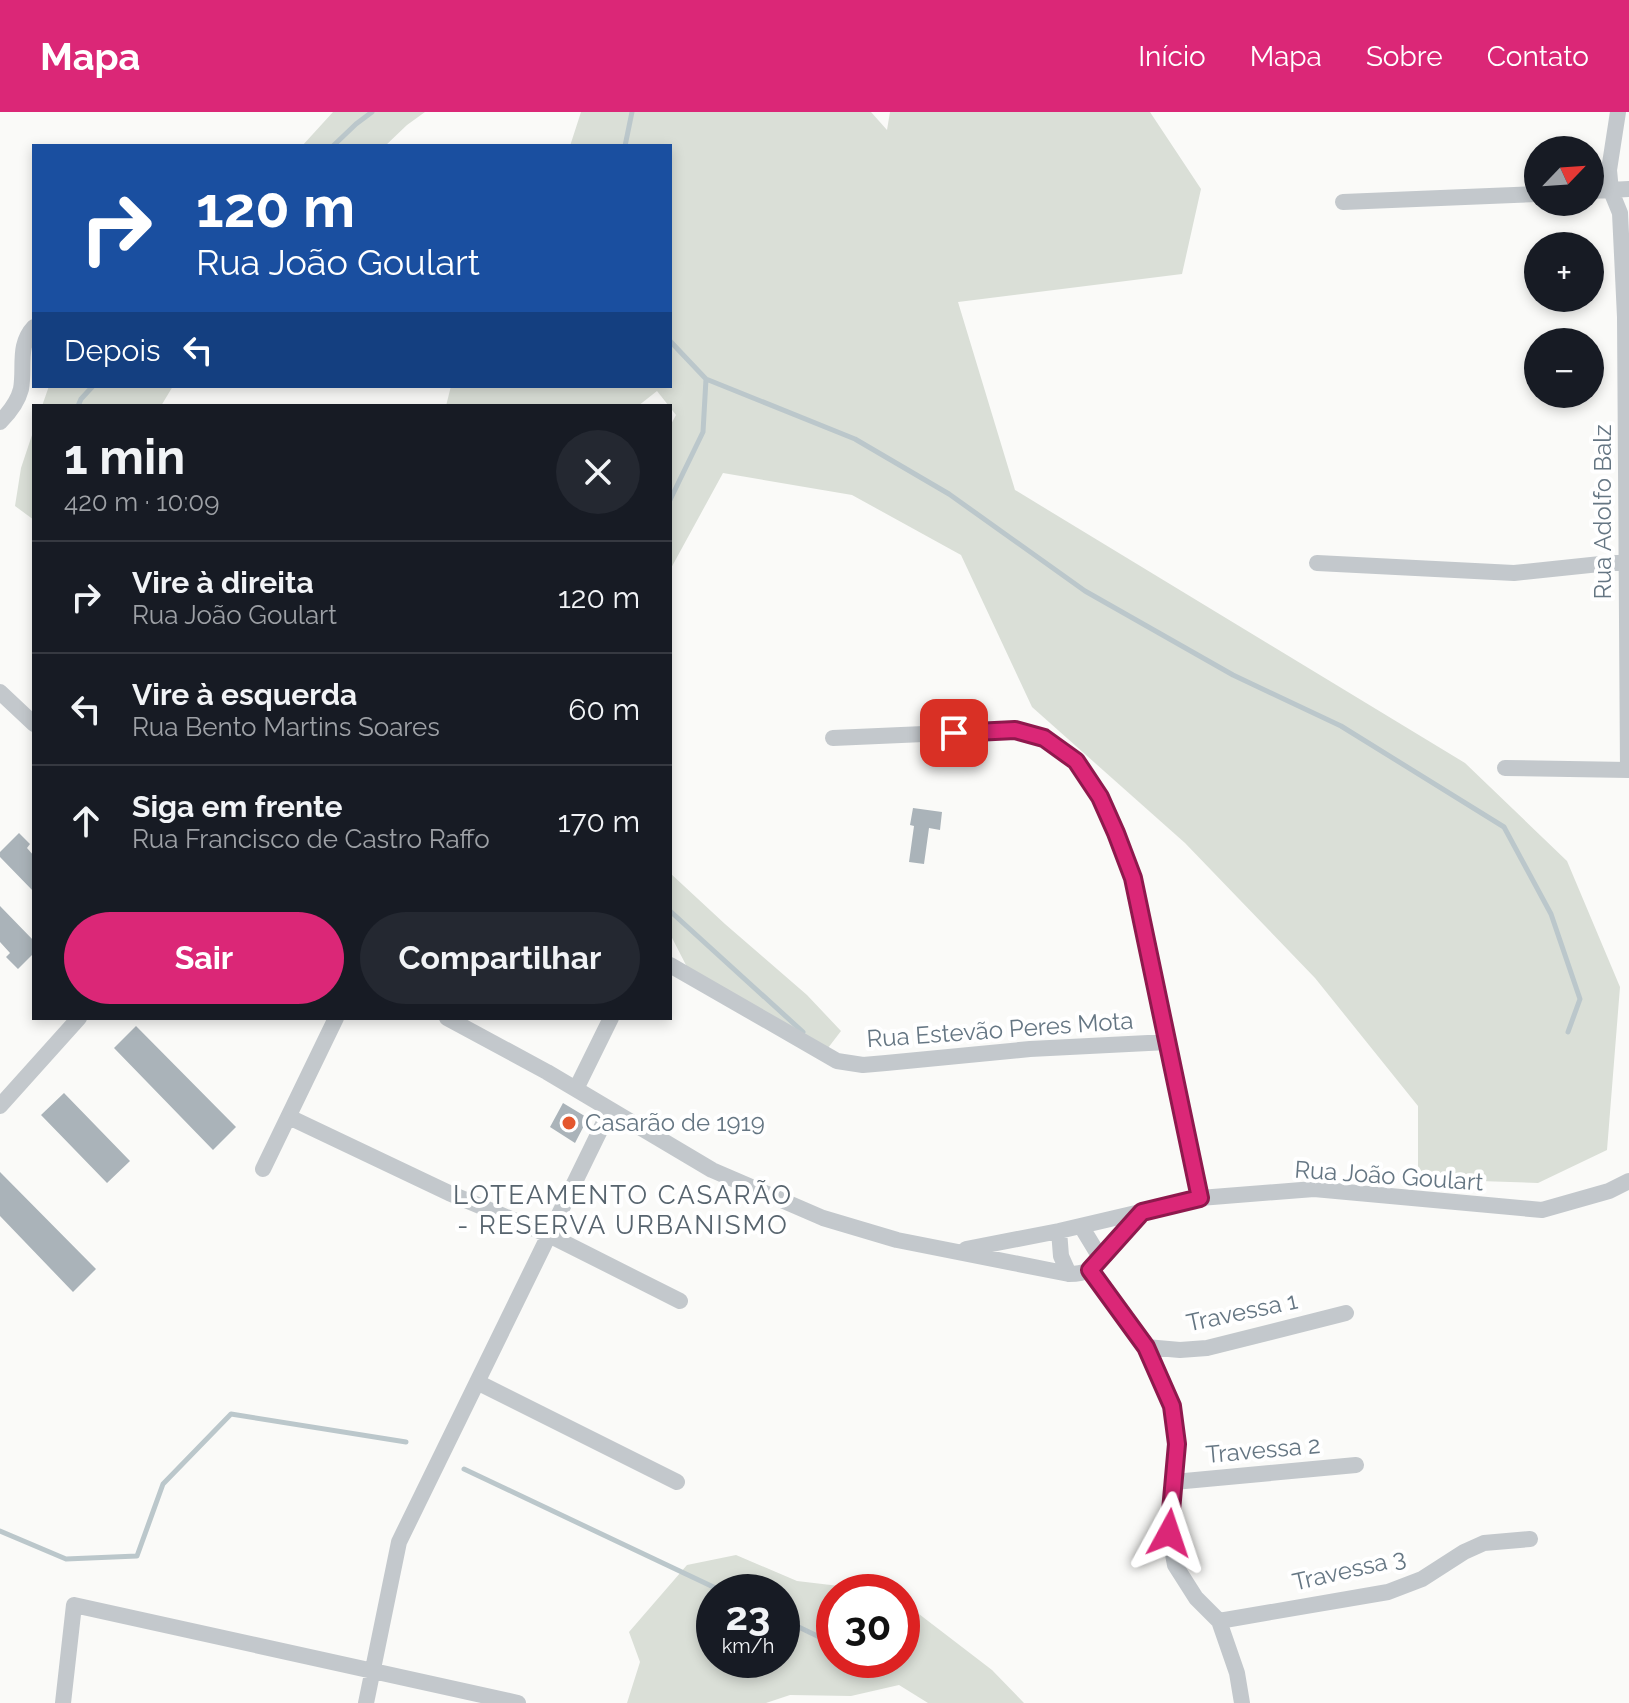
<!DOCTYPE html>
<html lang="pt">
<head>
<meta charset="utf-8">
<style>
  :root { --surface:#171b24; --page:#242831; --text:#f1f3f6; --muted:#9ea1a6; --line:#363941; --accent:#db2777 }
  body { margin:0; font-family:Raleway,sans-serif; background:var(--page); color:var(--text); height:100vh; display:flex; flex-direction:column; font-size:30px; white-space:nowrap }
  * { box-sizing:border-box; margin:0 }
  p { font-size:26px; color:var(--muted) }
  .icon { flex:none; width:44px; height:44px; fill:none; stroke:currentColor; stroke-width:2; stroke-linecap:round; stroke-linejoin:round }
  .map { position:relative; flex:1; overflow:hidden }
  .details { position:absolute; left:32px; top:292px; width:640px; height:616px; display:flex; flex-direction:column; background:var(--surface); border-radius:0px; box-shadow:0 4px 12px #0003 }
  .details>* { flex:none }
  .banner { position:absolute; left:32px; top:32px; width:640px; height:244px; border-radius:0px; box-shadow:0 4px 12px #0003; background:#1a4fa0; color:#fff; overflow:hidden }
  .needle { width:52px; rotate:65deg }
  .buttons { position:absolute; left:1524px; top:24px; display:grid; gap:16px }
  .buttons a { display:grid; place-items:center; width:80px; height:80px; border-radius:50%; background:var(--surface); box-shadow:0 4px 12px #0003; font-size:40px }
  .speed { position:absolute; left:696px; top:1462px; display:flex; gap:16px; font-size:40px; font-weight:700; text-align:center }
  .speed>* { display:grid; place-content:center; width:104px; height:104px; border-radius:50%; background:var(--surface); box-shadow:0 4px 12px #0003; line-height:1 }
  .speed small { font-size:20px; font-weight:400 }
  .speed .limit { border:12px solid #d22; background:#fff; color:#111 }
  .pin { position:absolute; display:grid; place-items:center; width:68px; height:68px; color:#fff; margin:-34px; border-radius:16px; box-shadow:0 4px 12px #0006 }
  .me { position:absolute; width:88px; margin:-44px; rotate:5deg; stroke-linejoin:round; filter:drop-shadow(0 0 6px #0008) }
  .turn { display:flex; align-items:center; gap:28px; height:168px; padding:0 32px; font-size:36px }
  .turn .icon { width:104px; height:104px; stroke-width:2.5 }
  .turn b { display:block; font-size:56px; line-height:68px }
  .then { display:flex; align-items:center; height:76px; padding:0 32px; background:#0003; gap:16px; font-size:30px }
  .round { display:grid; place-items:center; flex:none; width:84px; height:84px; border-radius:42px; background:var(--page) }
  .head { display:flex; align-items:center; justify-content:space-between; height:136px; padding:0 32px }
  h1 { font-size:48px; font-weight:700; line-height:60px }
  .action { display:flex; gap:16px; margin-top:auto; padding:16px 32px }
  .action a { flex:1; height:92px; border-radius:48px; background:var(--accent); color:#fff; font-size:32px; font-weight:700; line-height:92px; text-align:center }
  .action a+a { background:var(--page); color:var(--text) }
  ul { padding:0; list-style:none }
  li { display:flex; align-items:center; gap:24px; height:112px; padding:0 32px; border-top:2px solid var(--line) }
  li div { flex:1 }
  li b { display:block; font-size:30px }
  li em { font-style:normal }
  header { display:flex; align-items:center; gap:48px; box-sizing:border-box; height:112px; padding:0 40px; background:var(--accent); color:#fff }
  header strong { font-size:38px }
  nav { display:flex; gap:44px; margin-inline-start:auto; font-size:28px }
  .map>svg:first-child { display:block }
</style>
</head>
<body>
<header>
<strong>Mapa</strong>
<nav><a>Início</a><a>Mapa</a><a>Sobre</a><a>Contato</a></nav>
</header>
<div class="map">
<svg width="1629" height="1591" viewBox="0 0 1629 1591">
  <rect width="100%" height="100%" fill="#fafaf8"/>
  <path fill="#dadfd7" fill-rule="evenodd" d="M333,0H425L407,13L385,34H302Z
    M581,0H871L887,18L890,0H1150L1201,77L1182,162L958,190L1015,378L1465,651L1567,749L1620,875L1607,1038L1538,1071L1448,1068L1418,1062V994L1315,866L1185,731L1032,595L961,443L852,383L723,361L670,458V314L676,303L657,279L638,294H446L451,274H670V34H570Z
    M49,274H173L161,294H42Z
    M34,317V408L15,394L21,356Z
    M670,761L725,812L807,883L841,919L828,936L687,855L670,822Z
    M736,1443L797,1469L890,1480H834V1548H902V1489L992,1558L1024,1591H928L899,1573L851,1584L790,1583L766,1591H627L640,1550L629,1520L687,1453ZM782,1480V1548H714V1480Z"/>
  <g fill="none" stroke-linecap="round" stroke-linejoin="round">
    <path stroke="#bbc7cb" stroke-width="5" d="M333,34L356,12L372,0
      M625,34L632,0
      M670,229L706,267L703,320L670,388
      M706,267L855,327L949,382L1085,479L1233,563L1341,614L1504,715L1551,802L1580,887L1568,920
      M78,294L81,287L93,274
      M670,799L803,920
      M464,1357L724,1480
      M0,1419L66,1447L137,1444L163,1372L231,1302L406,1330
      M782,1507L834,1532"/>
  </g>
  <path fill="#aab3b9" d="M913,696L942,700L940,718L929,716L924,752L909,750L914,714L910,713Z
    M19,721L30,732L27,736L34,744V780L0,745V740Z
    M0,794L34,829V841L18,857L6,845L10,841L0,830Z
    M136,914L236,1015L213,1038L114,936Z
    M64,981L130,1049L107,1071L41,1003Z
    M563,991L588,1006L575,1031L550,1015Z
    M0,1060L96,1157L73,1180L0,1104Z"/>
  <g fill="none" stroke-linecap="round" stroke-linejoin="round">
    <path stroke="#c3c8cc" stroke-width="16" d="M1618,0L1609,58L1611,79L1620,101L1625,205L1628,658
      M1590,79L1629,77
      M1343,90L1538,82
      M0,310C8,302 18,289 21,277C25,255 17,233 34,215
      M1317,451L1514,461L1629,449
      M0,580L34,612
      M833,626L1015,618C1025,621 1036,622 1045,627C1096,653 1114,716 1133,766L1200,1086
      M1505,656L1629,658
      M670,853L837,949L863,953L886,951L1030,937L1168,930
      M447,906L547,960L712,1058L823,1106L897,1128L1069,1162C1075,1162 1082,1162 1088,1158C1105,1149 1128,1115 1142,1100
      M576,977L611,906
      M0,994L79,906
      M289,1005L449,1081L549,1123L680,1189
      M263,1057L336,906
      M1081,1114L1101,1147
      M1059,1119L1061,1144L1069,1162
      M966,1137L1059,1119L1200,1086L1314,1077L1542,1098L1609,1079L1629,1069
      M1090,1158L1146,1235L1172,1294L1177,1332L1169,1421L1175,1453L1196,1486L1219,1509L1237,1561L1242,1591
      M1146,1235L1180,1238L1207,1236L1346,1201
      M477,1270L677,1370
      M1174,1370L1356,1353
      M1219,1509L1388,1480L1422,1467L1464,1440L1484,1431L1530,1427
      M63,1591L74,1493L518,1591
      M366,1591L399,1430L610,998"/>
  </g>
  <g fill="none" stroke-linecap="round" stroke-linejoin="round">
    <defs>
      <path id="route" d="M954,621L1015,618L1044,626L1076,649L1100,685L1116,721L1133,766L1200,1086L1142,1100L1090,1158L1146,1235L1172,1294L1177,1332L1169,1421"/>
    </defs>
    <use href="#route" stroke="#8e194d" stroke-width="20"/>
    <use href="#route" stroke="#db2777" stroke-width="14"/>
  </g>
  <circle fill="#e4572e" stroke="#fff" stroke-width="3" cx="569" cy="1011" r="8"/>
  <g text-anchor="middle" stroke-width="8" stroke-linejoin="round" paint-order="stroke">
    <g font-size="24" fill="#657683" stroke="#fff">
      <text transform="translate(1603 400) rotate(-90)" y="8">Rua Adolfo Balz</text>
      <text transform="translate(1000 918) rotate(-4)" y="8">Rua Estevão Peres Mota</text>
      <text transform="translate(1389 1064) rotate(4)" y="8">Rua João Goulart</text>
      <text transform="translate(1242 1200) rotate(-12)" y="8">Travessa 1</text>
      <text transform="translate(1263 1338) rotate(-5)" y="8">Travessa 2</text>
      <text transform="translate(1349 1458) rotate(-13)" y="8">Travessa 3</text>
    </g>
    <g font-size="24" fill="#657683" stroke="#fff" text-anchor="start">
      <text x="585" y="1019">Casarão de 1919</text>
    </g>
    <g font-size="26" letter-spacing="2" fill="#57646e" stroke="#fff">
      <text x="623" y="1092">LOTEAMENTO CASARÃO<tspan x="623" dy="30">- RESERVA URBANISMO</tspan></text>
    </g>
  </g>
</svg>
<div class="buttons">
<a><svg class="needle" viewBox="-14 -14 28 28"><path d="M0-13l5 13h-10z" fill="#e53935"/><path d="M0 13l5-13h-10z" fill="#9ea1a6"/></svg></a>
<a>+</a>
<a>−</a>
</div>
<div class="speed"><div>23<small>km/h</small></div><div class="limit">30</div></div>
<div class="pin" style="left:954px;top:621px;background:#d93025"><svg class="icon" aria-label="arrive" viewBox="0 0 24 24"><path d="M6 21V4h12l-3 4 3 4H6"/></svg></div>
<svg class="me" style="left:1169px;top:1421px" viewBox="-20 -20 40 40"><path d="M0-17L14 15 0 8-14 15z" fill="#db2777" stroke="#fff" stroke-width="4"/></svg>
<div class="banner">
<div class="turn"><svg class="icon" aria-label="right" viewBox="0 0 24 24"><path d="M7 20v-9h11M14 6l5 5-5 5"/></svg><div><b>120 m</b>Rua João Goulart</div></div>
<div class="then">Depois<svg class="icon" aria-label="left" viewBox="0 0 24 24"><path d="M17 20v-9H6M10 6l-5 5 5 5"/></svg></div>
</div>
<section class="details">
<div class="head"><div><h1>1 min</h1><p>420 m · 10:09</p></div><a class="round"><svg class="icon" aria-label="close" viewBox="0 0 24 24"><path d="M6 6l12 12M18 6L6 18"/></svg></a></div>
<ul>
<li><svg class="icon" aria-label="right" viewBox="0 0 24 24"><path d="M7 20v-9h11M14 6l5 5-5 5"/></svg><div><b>Vire à direita</b><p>Rua João Goulart</p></div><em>120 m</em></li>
<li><svg class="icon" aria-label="left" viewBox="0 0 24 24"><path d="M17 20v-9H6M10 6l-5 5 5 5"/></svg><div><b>Vire à esquerda</b><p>Rua Bento Martins Soares</p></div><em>60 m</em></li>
<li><svg class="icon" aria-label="ahead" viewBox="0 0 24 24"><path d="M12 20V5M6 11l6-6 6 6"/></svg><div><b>Siga em frente</b><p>Rua Francisco de Castro Raffo</p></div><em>170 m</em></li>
</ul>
<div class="action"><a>Sair</a><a>Compartilhar</a></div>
</section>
</div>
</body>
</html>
